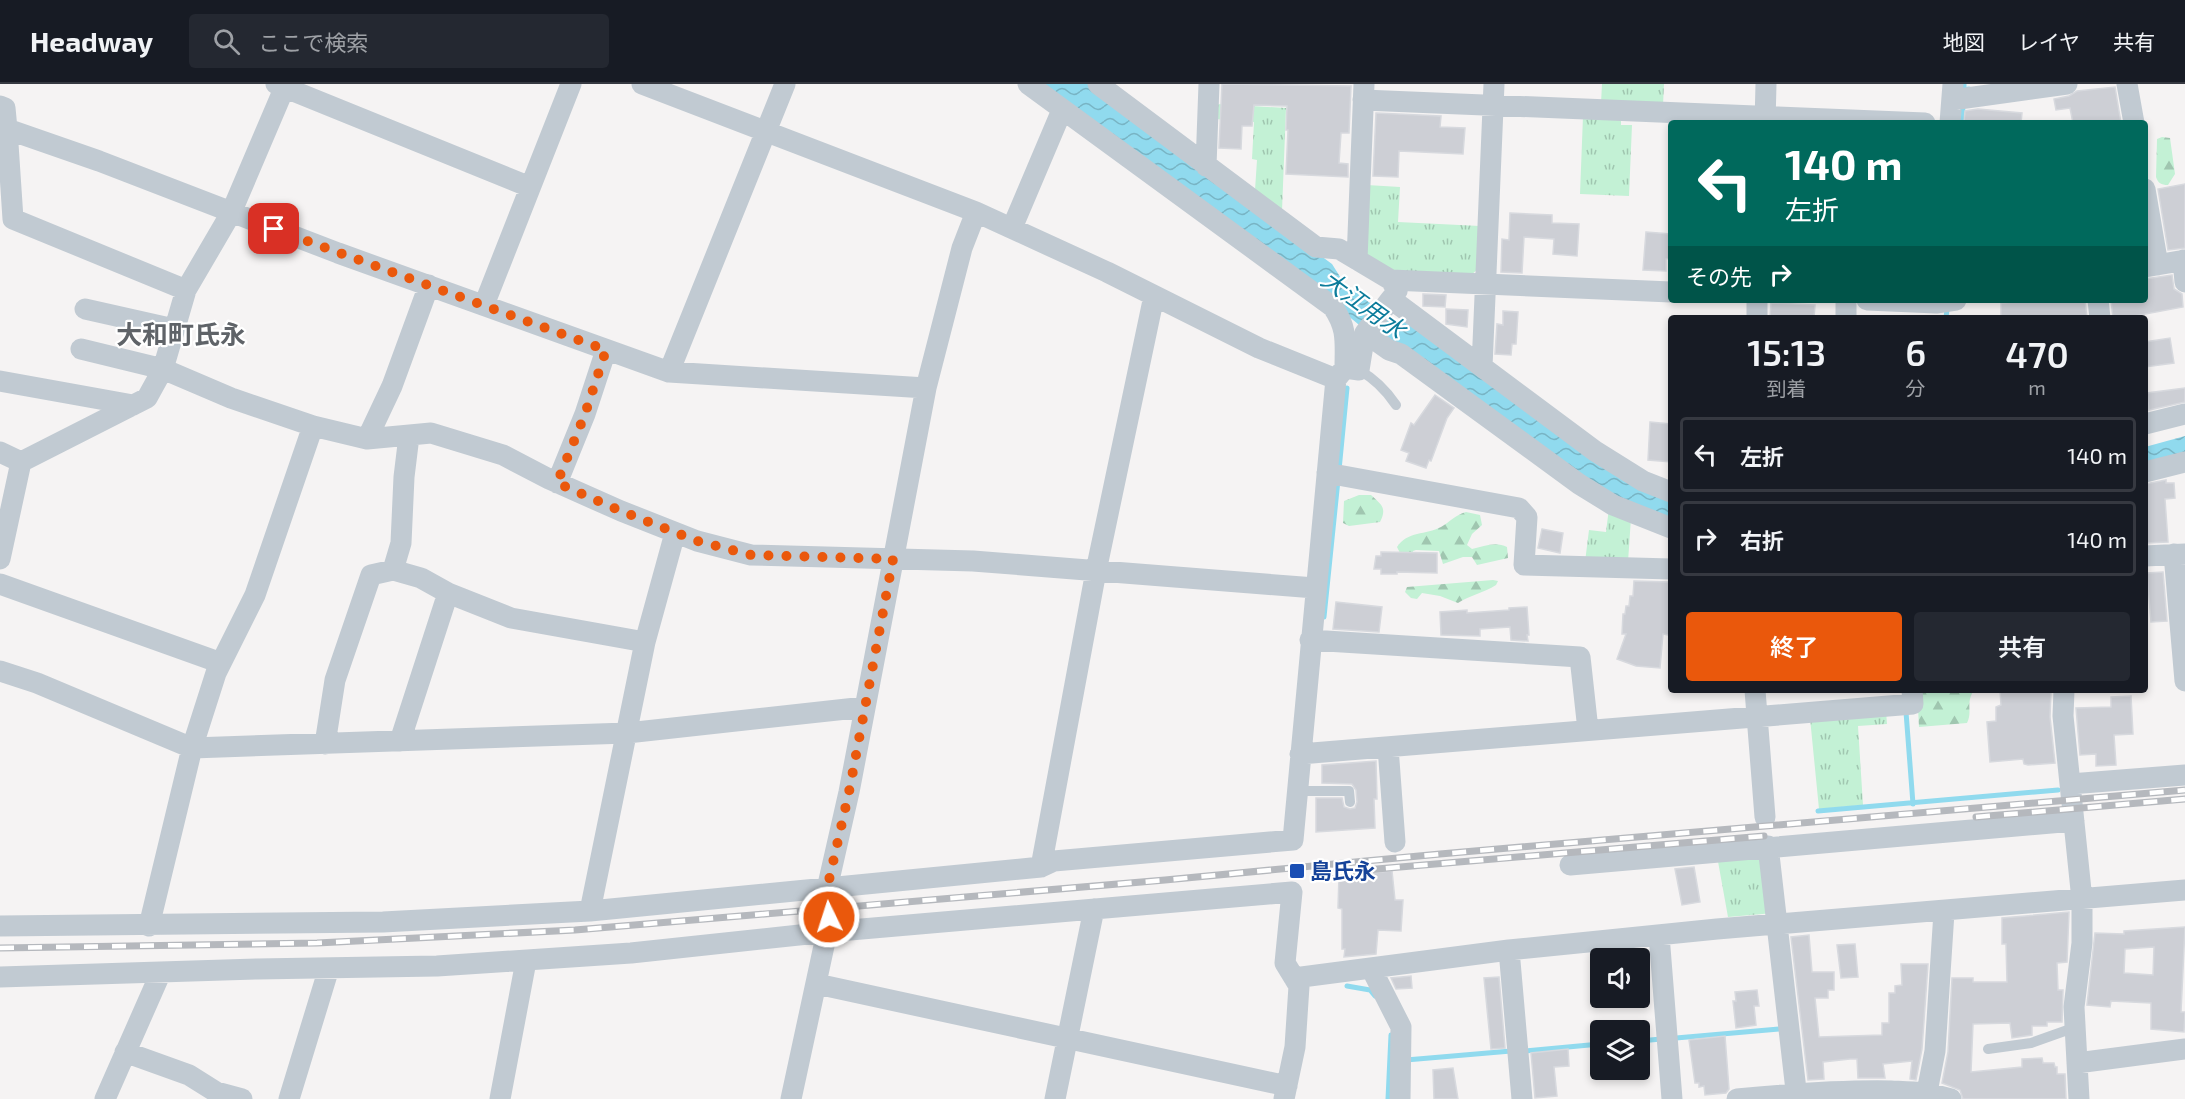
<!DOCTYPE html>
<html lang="ja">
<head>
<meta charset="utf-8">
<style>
  :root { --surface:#171b24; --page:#242831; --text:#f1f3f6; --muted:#9ea1a6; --line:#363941; --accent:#ea580c }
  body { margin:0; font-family:"Exo 2","Noto Sans JP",sans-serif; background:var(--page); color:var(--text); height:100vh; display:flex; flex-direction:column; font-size:22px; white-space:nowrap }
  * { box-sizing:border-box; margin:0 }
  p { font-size:20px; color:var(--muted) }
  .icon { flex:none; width:33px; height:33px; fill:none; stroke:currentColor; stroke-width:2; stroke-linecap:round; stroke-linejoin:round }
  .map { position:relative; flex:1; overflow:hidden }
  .drawer { position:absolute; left:1668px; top:231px; width:480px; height:378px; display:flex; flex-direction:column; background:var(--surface); border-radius:6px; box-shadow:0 3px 9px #0003 }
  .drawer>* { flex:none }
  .guide { position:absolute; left:1668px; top:36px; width:480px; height:183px; border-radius:6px; box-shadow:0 3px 9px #0003; background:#00695c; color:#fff; overflow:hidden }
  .buttons { position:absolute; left:1590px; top:864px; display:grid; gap:12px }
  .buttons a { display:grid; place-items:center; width:60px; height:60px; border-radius:6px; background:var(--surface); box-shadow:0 3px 9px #0003; font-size:30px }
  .pin { position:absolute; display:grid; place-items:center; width:51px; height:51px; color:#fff; margin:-26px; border-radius:12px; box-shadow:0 3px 9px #0006 }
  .me { position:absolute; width:66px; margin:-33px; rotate:356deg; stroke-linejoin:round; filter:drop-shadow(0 0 4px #0008) }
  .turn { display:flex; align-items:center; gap:21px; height:126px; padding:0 18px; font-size:27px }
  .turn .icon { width:78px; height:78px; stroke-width:2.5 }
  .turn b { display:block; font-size:42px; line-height:51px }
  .then { display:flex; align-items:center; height:57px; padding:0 18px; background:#0003; gap:12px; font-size:22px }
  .eta { display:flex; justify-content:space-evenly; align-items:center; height:102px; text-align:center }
  .eta b { font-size:36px; font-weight:600; line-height:42px }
  .action { display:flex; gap:12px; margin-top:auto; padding:12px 18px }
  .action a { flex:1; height:69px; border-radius:6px; background:var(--accent); color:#fff; font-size:24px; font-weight:600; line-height:69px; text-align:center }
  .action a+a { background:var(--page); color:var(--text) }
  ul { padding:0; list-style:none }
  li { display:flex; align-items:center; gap:18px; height:75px; margin:0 12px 9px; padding:0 6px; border:3px solid var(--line); border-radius:6px }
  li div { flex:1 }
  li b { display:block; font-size:22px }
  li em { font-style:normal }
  header { display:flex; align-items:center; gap:36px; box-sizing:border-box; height:84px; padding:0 30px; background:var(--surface); border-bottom:2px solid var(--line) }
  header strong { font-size:28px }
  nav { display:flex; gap:33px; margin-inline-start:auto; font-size:21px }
  .search { width:420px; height:54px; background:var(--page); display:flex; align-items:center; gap:15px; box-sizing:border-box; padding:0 21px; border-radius:6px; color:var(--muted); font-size:22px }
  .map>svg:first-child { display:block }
</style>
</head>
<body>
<header>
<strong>Headway</strong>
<div class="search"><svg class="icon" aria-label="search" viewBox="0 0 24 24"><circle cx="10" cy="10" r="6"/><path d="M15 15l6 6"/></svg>ここで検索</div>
<nav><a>地図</a><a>レイヤ</a><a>共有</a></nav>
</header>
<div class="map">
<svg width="2185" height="1015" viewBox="0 0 2185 1015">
  <defs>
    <pattern id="grass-tufts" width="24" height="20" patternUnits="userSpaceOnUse" patternTransform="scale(1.5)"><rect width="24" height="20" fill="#c3f1d5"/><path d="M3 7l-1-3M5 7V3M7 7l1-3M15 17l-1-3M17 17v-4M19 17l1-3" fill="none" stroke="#a0c6b0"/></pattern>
    <pattern id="forest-firs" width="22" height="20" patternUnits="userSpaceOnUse" patternTransform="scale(1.5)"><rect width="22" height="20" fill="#c3f1d5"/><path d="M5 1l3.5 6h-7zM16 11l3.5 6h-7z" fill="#a0c6b0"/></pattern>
    <pattern id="water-waves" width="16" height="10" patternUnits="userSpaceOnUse" patternTransform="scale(1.5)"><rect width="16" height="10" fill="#90daee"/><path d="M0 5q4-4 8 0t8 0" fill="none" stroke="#78b4c4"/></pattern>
  </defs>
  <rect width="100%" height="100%" fill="#f5f3f3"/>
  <path fill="url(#grass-tufts)" d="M1602,0H1664L1663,21L1601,19Z
    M1216,20L1286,24L1282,127L1255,106L1257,76L1252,75L1254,38L1215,35Z
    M1583,32L1621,33V41H1632L1629,112L1580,110Z
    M1367,101L1400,103L1398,138L1480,142L1478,185L1471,191L1386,187L1363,171Z
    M1609,424L1631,434L1628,478H1585L1589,446L1606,448Z
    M1886,627L1887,640L1858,642L1863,721L1819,725L1810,634Z
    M1762,767L1774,829L1728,833L1717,772Z"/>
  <path fill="url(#forest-firs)" d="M2162,53L2170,54L2175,90L2168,101C2161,101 2158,99 2156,93L2157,55Z
    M1359,411H1371C1382,421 1387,424 1380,438L1349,442L1343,439L1344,417Z
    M1466,428L1480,431L1482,441L1472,450L1467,461L1472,465C1484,462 1496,457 1507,463L1508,474L1477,481L1472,473H1463L1443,480L1439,467L1416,466L1413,467L1411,473L1400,469L1397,463C1407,447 1426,451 1441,443C1450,438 1455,431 1466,428Z
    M1493,496L1498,497L1496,501C1484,509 1470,511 1458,519L1440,512L1422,509L1417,515L1411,514L1405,508L1407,503Z
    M1917,606H1974C1965,620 1973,627 1967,639L1919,643Z"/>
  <path fill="url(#water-waves)" d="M1040,0H1088L1332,180L1344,199L1354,207L1357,204L1367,212L1365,215L1391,236L1408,237L1671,416V440L1620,419L1364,245L1329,216Z
    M2185,352V375L2145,384V363Z"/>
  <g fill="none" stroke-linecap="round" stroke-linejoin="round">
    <path stroke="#90daee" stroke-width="5" d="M1964,0V6L1969,5
      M1962,39L1963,21
      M1946,234L1947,225
      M1339,386L1347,304
      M1324,533L1338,396
      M1906,628L1913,720
      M1818,727L2058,706
      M1347,902L1370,906L1375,912
      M1676,954L1779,945
      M1640,957L1661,955
      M1525,967L1600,960
      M1406,976L1511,967
      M1388,1015L1391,951"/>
  </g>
  <path fill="#cdcfd5" stroke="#d7d9de" stroke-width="1.5" fill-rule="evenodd" d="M1222,0L1351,2L1349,49H1341L1339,79L1348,80V93L1286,90L1288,46H1286L1287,22L1254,21L1252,42H1242L1241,65L1219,64Z
    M2115,3L2121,39H2073L2070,24L2056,26L2054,15L2069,12L2077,7Z
    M1978,25L2022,29L2021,39H1964L1965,27Z
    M1376,29L1441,32L1440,43L1465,44L1463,70L1399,67L1398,93L1373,92Z
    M2185,100V164L2168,166L2158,105Z
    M1510,129L1552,131V139L1579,140L1577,172L1553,170L1554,155L1524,153L1522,189L1501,188L1502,155L1509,156Z
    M1646,148L1671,150V174L1666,175V187L1643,186Z
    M2172,191L2174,205L2182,210L2183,223L2124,234H2113L2111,216H2145V195Z
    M1423,210L1446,211L1445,223L1423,222Z
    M2014,216H2085L2087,234H2001V219L2015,218Z
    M1771,219L1815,221L1814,234H1770Z
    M1446,225L1468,226L1467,243L1446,240Z
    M1503,227L1518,228L1516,260H1512L1511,271L1495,270L1497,240L1503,241Z
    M2170,254L2174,279L2145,283V258Z
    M2185,304V318L2149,326L2147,309Z
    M1435,311L1454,324L1447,334L1431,377L1429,376L1426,384L1406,377L1409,369L1401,366L1411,339L1414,341Z
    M1650,338L1671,340V378L1648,376Z
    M2166,396V399H2174L2175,414L2165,415L2168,458L2145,459V400Z
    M1542,445L1563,449L1560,469L1538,464Z
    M1381,468L1437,469V489L1397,488V490H1381V485H1374L1376,472H1381Z
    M2163,488L2167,537L2151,538L2147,489Z
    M1634,497L1671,498L1669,551L1663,550L1660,584L1636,582L1617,575L1626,550H1622L1623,530H1625L1626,522H1629L1630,512H1633Z
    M1336,518L1382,523L1379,548L1333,545Z
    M1527,523L1529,551H1527L1528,557L1511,556L1510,543L1480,545V552L1441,551L1440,528L1467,526V529L1509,526V524Z
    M2000,606H2051L2050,633L2055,679L2028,681L2024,680L2023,675L1990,678L1987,638L1996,637V623L2001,621Z
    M2131,612L2133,650L2114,651L2116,681L2096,682V670L2080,671L2076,624L2111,623V613Z
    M1376,677L1377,715H1374L1375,744L1316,748V714H1342L1344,723L1350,725L1355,724L1357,718L1356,706L1352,700L1322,699V681Z
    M1694,783L1700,818L1682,821L1675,785Z
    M1392,787L1395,816H1403L1401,847L1378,846L1376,870L1344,873L1345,865H1342V825L1338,824L1339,792Z
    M2069,828L2067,878L2057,879L2058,906H2063L2062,938H2047V942H2032V951L2012,954L2010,939L1973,940L1971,988L2022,983V975L2042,974L2043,979H2054L2055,983H2057V990H2065L2066,1015H1963L1960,1006L1942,999L1948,968L1952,894H1973V898H2007L2006,860H2002V834Z
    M2185,843L2181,928H2185L2184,948L2151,945V919L2111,917L2110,923L2087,921L2095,849L2124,850V847ZM2154,863L2153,891L2124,889L2125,865Z
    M1809,851L1812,888H1834V906H1828V914H1815L1819,953L1882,951V939H1889V909H1895V902L1902,901L1901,880H1928L1922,965L1916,996L1910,995L1912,977L1883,980L1885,994H1858L1857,975H1850L1823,978L1824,995L1808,996L1791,853Z
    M1855,860L1858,893L1841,894L1837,861Z
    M1411,892L1412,904L1396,905L1391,894Z
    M1499,893L1505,964L1491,965L1484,894Z
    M1757,906L1759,922H1754L1756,941L1736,944L1733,917H1736L1735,908Z
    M1725,952L1729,1005L1726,1009L1705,1011L1704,1002L1699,1003V999H1695L1689,956Z
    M1568,965L1569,982L1554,983L1557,1012L1535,1014L1531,969Z
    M1453,984L1458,1015H1434L1433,986Z"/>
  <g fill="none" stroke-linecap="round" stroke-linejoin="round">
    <path stroke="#c1cad2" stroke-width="10" d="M1359,286C1375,295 1386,306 1396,321
      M1297,707H1349L1350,718
      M1988,965L2031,959L2076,943"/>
    <path stroke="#c1cad2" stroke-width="21" d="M276,0L530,103
      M642,0L976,128L1107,188L1259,264L1336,295
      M1028,0L1333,223C1348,245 1345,259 1345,284
      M1098,0L1316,163L1339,165L1391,196L1397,207L1391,215L1595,367L1643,397L1671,408
      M2127,0L2134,39
      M1363,16L1925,39
      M1952,16L2067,0
      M0,22L5,24L7,45L99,77L338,169L669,288L926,304
      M1765,39L1766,0
      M1950,39L1953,0
      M7,45L13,135L186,206
      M1206,82L1209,0
      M2145,105L2158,181
      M1012,144L1062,26
      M1357,176L1364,0
      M2183,176L2185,198
      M2145,183L2185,176
      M1391,196L1671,208
      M1867,216L1936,219L1956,216
      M2098,216L2100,234
      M484,221L571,0
      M85,225L174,245
      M1757,234V216
      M1846,234V216
      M1365,249L1389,266L1401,270L1579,400L1613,421L1671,444
      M81,265L163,285L186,206L231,129L286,0
      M1482,283L1494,0
      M669,288L785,0
      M0,297L133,321
      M2145,340L2185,330
      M367,355L392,302L429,201
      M0,368L21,378L147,314L163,285L231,314L313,342
      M2145,388L2185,378
      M1327,389L1519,424L1527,433L1524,481L1671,485
      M557,399L585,330L606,266
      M2174,470L2185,597
      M2145,472L2185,470
      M0,475L21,378
      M393,486L401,459L404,393L409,352
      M0,500L221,579
      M1310,556L1580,573L1588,646
      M0,587L37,599L192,664L627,649L865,623
      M1755,606L1765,733
      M2064,606L2063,632L2082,816V859L2074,923L2079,1015
      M400,657L448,509
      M325,660L335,596L371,491L393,486L421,494L448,509L511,534L645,558
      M1388,663L1395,758
      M1300,670L1913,620L1912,606
      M2070,700L2185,691
      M1768,762L1797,1015
      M1570,781L2074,737
      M1041,783L1096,487L1154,212
      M590,827L645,558L675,449
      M0,842L383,838L590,827L1041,783L1054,777L1293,756L1336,295L1345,284L1359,286L1365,249L1391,215
      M149,842L192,664L216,589L255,511L313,342L367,355L431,349L503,371L549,395L621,427L697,457L751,471L973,477L1315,504
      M831,848L827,805L849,708L926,304L962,164L976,128
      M1659,851L1672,1015
      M1509,866L1522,1015
      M1371,884L1401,943L1400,1015
      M0,893L257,885L437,882L631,869L827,848L1292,808L1285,879L1299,902L1295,963L1284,1015
      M1294,894L1509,866L1717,845L2185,806
      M817,900L1287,1002
      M125,968L189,991L216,1008L242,1015
      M2077,979L2185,965
      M1927,1008L1935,967L1944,828
      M105,1015L161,888
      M289,1015L329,884
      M500,1015L526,877
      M791,1015L827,848
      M1055,1015L1094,825
      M1737,1015C1788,1010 1839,1006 1891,1007C1912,1008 1930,1008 1951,1015"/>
    <defs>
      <path id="rail" d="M1976,733L2185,715
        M1330,789L1764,752
        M0,864L317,859L575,846L1165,796L1440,770L2185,706"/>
    </defs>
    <use href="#rail" stroke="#b5b8bd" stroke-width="7"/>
    <use href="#rail" stroke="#fff" stroke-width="4.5" stroke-dasharray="14" stroke-linecap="butt"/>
  </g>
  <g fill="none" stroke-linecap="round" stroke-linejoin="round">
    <path stroke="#ea580c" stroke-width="10" stroke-dasharray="0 18" d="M274,145L606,266L585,330L557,399L621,427L697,457L751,471L893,475L849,708L827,805L829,833"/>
  </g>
  <rect fill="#1a4fb4" stroke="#fff" stroke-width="2" x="1289" y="779" width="16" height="16" rx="3"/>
  <g text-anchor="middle" stroke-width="4.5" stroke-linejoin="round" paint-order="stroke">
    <g font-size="22" font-weight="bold" fill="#164399" stroke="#fff" text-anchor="start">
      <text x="1310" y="795">島氏永</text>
    </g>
    <g font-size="24" font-style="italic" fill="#0c7c9b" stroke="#fff">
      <text transform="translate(1363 221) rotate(36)" y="8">大江用水</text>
    </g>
    <g font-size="26" font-weight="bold" fill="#5f6368" stroke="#fff">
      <text x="181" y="260">大和町氏永</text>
    </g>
  </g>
</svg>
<div class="buttons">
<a><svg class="icon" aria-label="sound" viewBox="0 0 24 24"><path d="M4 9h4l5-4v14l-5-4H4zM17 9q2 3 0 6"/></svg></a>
<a><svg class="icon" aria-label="layers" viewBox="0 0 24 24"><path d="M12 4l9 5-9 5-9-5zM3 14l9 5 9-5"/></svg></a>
</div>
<div class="pin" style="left:274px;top:145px;background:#d93025"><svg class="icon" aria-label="arrive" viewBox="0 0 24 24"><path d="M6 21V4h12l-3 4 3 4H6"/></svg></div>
<svg class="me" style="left:829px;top:833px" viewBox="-20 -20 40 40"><circle r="17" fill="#ea580c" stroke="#fff" stroke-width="3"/><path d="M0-11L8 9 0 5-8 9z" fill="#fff"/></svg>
<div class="guide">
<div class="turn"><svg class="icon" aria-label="left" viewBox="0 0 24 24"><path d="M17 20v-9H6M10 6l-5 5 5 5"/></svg><div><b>140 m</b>左折</div></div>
<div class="then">その先<svg class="icon" aria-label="right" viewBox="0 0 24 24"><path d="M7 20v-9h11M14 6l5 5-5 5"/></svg></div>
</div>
<section class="drawer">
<div class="eta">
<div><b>15:13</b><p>到着</p></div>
<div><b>6</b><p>分</p></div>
<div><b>470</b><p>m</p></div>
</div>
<ul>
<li><svg class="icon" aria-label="left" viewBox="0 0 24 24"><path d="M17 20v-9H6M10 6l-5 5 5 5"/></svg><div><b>左折</b></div><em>140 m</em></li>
<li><svg class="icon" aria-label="right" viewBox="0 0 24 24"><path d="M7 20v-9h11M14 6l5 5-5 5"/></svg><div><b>右折</b></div><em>140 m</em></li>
</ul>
<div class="action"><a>終了</a><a>共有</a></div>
</section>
</div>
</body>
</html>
